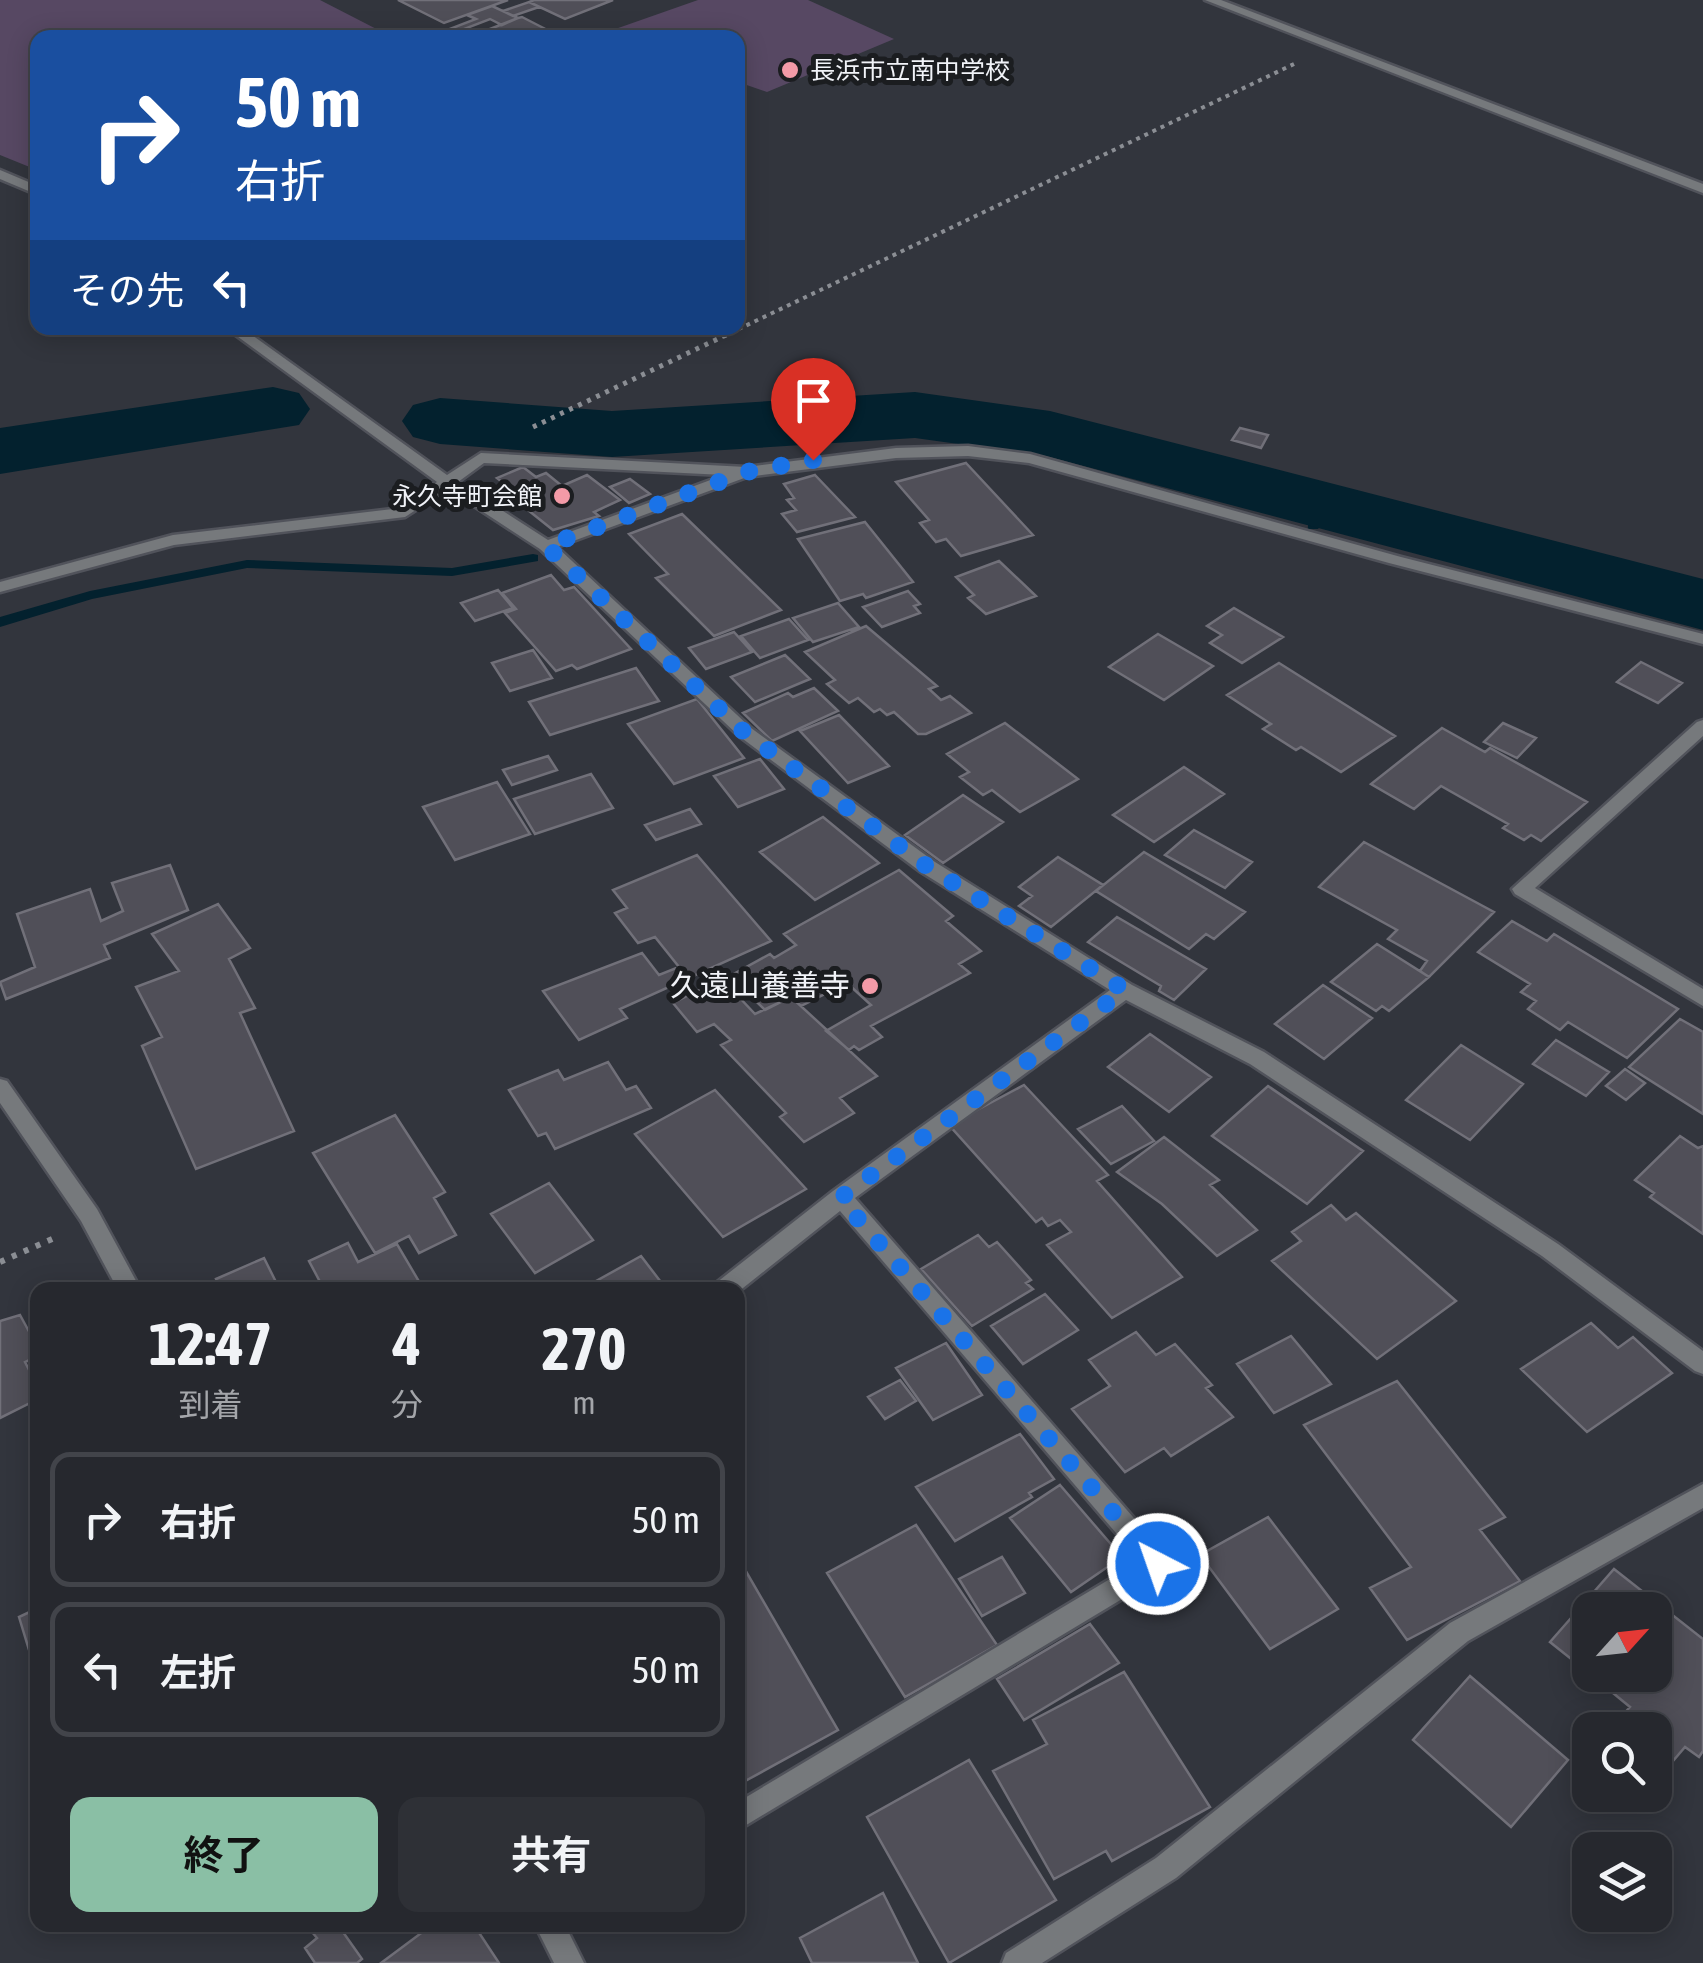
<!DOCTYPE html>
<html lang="ja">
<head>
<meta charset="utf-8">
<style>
  :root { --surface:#26282e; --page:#2e3036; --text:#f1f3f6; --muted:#a4a6aa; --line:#42444a; --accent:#8abfa5 }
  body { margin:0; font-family:"Asap Condensed","Noto Sans JP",sans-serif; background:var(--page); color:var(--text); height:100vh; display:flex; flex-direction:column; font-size:38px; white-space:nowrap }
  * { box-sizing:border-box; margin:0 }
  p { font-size:32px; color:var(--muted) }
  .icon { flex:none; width:55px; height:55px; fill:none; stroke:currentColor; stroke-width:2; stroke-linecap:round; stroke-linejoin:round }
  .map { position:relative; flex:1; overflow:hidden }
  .sheet { position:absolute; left:30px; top:1282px; width:715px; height:650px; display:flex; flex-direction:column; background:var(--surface); border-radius:20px; box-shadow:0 5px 25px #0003,0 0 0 2px var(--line) }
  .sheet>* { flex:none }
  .banner { position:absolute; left:30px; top:30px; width:715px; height:305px; border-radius:20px; box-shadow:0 5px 25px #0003,0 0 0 2px var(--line); background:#1a4fa0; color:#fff; overflow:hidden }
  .needle { width:65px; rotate:63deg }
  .fabs { position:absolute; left:1572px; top:1592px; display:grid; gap:20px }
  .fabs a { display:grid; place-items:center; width:100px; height:100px; border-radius:20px; background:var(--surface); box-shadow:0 5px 25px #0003,0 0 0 2px var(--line); font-size:50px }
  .pin { position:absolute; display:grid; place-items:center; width:85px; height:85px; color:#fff; margin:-102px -42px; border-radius:50% 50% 50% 0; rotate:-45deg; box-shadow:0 0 10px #0007 }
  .pin .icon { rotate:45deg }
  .me { position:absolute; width:110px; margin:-55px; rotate:319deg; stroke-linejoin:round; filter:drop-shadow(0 0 8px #0008) }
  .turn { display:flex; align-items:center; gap:35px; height:210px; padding:0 40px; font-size:45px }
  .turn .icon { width:130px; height:130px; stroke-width:2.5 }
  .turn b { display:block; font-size:70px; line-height:85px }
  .then { display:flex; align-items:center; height:95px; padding:0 40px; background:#0003; gap:20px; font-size:38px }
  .eta { display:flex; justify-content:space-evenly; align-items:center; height:170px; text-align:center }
  .eta b { font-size:60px; font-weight:700; line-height:70px }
  .action { display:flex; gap:20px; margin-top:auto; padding:20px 40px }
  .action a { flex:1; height:115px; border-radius:20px; background:var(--accent); color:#111; font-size:40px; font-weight:700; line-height:115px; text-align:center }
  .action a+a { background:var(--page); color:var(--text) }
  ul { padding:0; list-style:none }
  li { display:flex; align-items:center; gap:30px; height:135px; margin:0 20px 15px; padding:0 20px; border:5px solid var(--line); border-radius:20px }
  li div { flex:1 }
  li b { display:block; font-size:38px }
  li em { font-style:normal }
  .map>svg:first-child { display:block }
</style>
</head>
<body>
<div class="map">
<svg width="1703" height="1963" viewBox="0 0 1703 1963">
  <rect width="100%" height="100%" fill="#32353d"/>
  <path fill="#574863" d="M0,0H320L392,37L38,38L37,170L0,155Z
    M698,0H808L894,39L767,92L738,82V38H614L604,33Z"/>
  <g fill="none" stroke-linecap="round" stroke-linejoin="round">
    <path fill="#03212e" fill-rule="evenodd" d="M1328,504L1333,505L1335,508L1318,529H1308C1306,522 1320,506 1328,504Z
      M533,554L538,555V561L452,576L247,568L92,599L0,627V617L90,591L247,560L452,568Z"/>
    <path fill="#03212e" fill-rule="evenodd" d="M273,387L299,393L310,409L299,425L0,474V428Z
      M915,392L1050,411L1703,579V630L1046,456L915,438L612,457L440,444L413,437L402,421L413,405L440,398L612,411Z"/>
  </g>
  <path fill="#504f58" stroke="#717079" stroke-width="2.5" d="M398,0H508L444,23Z
    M534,0H613L565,19L529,2Z
    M529,2L539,7L513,16L503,11Z
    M492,6L518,18L502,25L490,19L454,33L447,30L476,19L467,15Z
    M522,17L563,38H467L518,18Z
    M1240,428L1268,435L1261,448L1232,440Z
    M966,463L1033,535L961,556L946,539L936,542L920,523L929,520L896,482Z
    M523,467L536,477L546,473L562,486L587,475L620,500L594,512L599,516L553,530L504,491L510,488L497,478Z
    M815,475L855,517L797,532L782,514L796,510L787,500L794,498L784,484Z
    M630,479L650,494L629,503L610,487Z
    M682,514L781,610L714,636L656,578L668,574L629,534Z
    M865,522L913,582L866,598L863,594L840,601L798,539Z
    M999,561L1036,596L986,614L968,598L974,595L956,577Z
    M551,575L564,590L574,587L631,649L577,669L572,665L556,671L505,613L516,609L502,593Z
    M498,590L513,608L475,621L461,603Z
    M908,591L920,604L914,606L920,613L882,627L863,607Z
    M838,603L859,627L813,642L793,618Z
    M1234,608L1283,637L1242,663L1210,643L1222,635L1207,626Z
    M789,619L808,640L760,658L741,636Z
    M866,626L937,686L929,689L941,700L950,696L971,713L926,734H918L894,712L887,715L880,709L874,712L858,698L849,703L827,684L835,680L805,652Z
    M734,632L752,652L706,669L689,648Z
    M1158,634L1213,666L1164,700L1109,667Z
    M533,650L552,678L510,691L492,663Z
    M785,655L810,679L755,702L731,677Z
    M1641,662L1682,683L1658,703L1617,682Z
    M1279,663L1395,736L1341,772L1301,747L1296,750L1263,729L1271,724L1227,695Z
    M636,668L659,701L550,735L529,702Z
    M814,688L838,711L772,741L743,713L788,693L793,697Z
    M697,699L744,758L674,784L628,724Z
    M839,715L889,766L848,783L800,731Z
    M1005,723L1078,779L1020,812L992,790L983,795L960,777L969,772L947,754Z
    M1503,723L1536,738L1517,758L1484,742Z
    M1442,728L1485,752L1490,748L1587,802L1541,841L1531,835L1524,840L1503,828L1508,824L1441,786L1414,809L1371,784Z
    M548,756L557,770L512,785L503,770Z
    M760,759L784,789L738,807L714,776Z
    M1184,767L1224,794L1154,842L1113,815Z
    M591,774L613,808L535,834L514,799Z
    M497,782L530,834L455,860L423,807Z
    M963,795L1003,822L943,863L905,835Z
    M690,809L701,824L656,840L645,825Z
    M823,817L879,863L815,900L760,852Z
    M1194,830L1252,862L1225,888L1165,855Z
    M1364,842L1494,912L1429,977L1420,971L1427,961L1388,939L1397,930L1319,887Z
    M1144,852L1245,912L1214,939L1206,934L1189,949L1096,891Z
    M697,855L771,941L620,1009L627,1018L579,1040L543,991L642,953L659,975L679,967L655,937L638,943L615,913L627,908L613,890Z
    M1058,857L1103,885L1051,927L1019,906L1032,896L1019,887Z
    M170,865L188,910L104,945L110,958L6,999L0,982L35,967L17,914L90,889L101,921L123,911L112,883Z
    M899,870L953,916L946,921L981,951L959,964L970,973L871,1026L882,1037L859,1050L854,1046L849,1050L826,1031L871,1005L847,983L801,1006L791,997L765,1010L730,976L770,954L774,958L796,945L784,934Z
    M218,904L250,948L229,959L255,1008L240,1013L294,1131L196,1169L142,1046L162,1037L136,987L179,971L152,934Z
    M1117,917L1206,969L1174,1000L1159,991L1161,986L1088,942Z
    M1512,921L1547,941L1554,934L1678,1009L1627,1058L1568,1022L1560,1030L1528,1009L1536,1001L1521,992L1530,984L1478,952Z
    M1377,944L1429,977L1389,1011L1382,1006L1376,1011L1331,982Z
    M722,979L755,1014L791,997L877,1076L840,1098L854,1113L804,1142L780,1117L786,1113L721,1045L731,1040L714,1024L697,1032L673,1003Z
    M1323,985L1372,1018L1324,1059L1275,1024Z
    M1680,1019L1703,1032V1114L1629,1067Z
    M1150,1034L1211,1077L1169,1112L1108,1067Z
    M1556,1040L1609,1072L1586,1096L1533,1064Z
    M1461,1045L1523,1084L1470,1140L1406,1100Z
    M608,1062L626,1090L636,1086L651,1108L555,1149L546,1133L538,1136L509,1090L558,1070L564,1080Z
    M1625,1069L1645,1083L1626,1100L1606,1086Z
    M1024,1085L1108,1175L1097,1181L1182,1277L1112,1318L1047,1245L1071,1232L1060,1220L1048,1226L1042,1218L1036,1222L949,1125Z
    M1268,1086L1363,1151L1307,1204L1212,1136Z
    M715,1090L806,1189L723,1237L635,1134Z
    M1122,1106L1154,1141L1111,1164L1078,1129Z
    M395,1115L445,1192L434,1198L456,1235L419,1253L409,1236L375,1253L313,1153Z
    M1680,1136L1698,1148L1703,1146V1234L1650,1197L1654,1193L1635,1180Z
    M1164,1137L1219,1180L1210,1185L1257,1230L1217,1256L1162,1204L1117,1172Z
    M549,1183L593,1240L535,1273L491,1214Z
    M1331,1205L1346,1220L1356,1213L1456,1301L1377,1359L1272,1261L1301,1241L1292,1232Z
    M978,1235L989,1247L997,1242L1031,1280L1026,1283L1033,1289L972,1326L921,1269Z
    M348,1243L358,1262L397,1244L424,1290H298L319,1280L309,1261Z
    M641,1256L667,1290H580Z
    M264,1258L280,1290H221L216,1279Z
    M1045,1294L1078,1330L1023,1364L991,1326Z
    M20,1315L38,1348V1356L25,1362L38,1387V1399L0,1418V1321Z
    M1591,1323L1618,1348L1633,1337L1672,1373L1587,1432L1521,1369Z
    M1136,1332L1156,1355L1175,1344L1212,1385L1206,1388L1233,1417L1171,1456L1164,1448L1125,1472L1072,1409L1110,1386L1089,1360Z
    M1291,1336L1331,1384L1274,1413L1237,1364Z
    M946,1343L982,1395L933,1420L896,1368Z
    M900,1380L916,1401L885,1419L868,1397Z
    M1397,1381L1505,1517L1480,1530L1520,1581L1407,1640L1370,1588L1411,1567L1304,1425Z
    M1020,1434L1054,1479L1029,1493L1032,1497L955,1541L916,1487Z
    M1060,1485L1122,1557L1071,1592L1010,1518Z
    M1268,1517L1338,1609L1270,1649L1200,1555Z
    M916,1525L997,1645L905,1697L827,1573Z
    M1002,1557L1025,1593L982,1616L959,1579Z
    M740,1561L838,1730L738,1785V1562Z
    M1614,1569L1703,1639V1751L1699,1757L1685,1747L1673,1761L1655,1747V1730H1634L1620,1718L1630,1707L1591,1675H1655V1610H1590V1674L1550,1642Z
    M38,1608V1661L33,1663L19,1617Z
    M1090,1624L1119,1663L1024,1720L997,1679Z
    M1124,1672L1210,1807L1112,1861L1106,1851L1054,1879L993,1771L1047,1744L1033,1720Z
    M1470,1676L1568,1760L1511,1827L1413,1740Z
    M969,1760L1056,1900L949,1963L867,1817Z
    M883,1893L918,1963H812L800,1938Z
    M338,1925L362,1959L357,1963H315L305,1948L317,1938L307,1926Z
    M432,1925H474L499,1963H381Z"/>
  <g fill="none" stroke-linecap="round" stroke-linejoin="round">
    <defs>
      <path id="street" d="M1205,0H1221L1703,184V193Z
        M0,170L38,186V195L0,179Z
        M226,328H242L447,475L481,453L746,467L896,448L968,446L1030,454L1401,557L1703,634V644L1389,563L1029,463L968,456L896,458L747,477L557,547L751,728L935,862L1132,985L1264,1052L1558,1244L1703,1351V1374L1695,1371L1542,1256L1250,1064L1126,1000L855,1198L1167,1556L1171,1564L1167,1572L738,1830V1802L1140,1561L840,1211L738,1292L713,1290L716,1283L833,1191L1110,990L921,872L739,736L540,549L448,489L405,517L174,545L0,592V582L173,535L401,508L437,482ZM484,463L724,475L548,540L458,482Z
        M1703,720V736L1535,888L1703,989V1006L1515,894L1512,889L1697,722Z
        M0,1079L7,1081L97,1209L141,1290H118L81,1221L0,1103Z
        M1703,1484V1508L1468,1641L1176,1878L1042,1963H1002L1006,1953L1156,1858L1450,1623Z
        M535,1925H565L584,1963H554Z"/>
    </defs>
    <use href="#street" stroke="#51535b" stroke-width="5"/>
    <path stroke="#8b8e94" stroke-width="4" stroke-dasharray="4 5" stroke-linecap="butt" d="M722,337L1294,64"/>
    <path stroke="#8b8e94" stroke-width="5" stroke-dasharray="4 6" stroke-linecap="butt" d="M533,427L728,334"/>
    <path stroke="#8b8e94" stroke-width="6" stroke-dasharray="5 8" stroke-linecap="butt" d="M0,1262L59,1236"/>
    <use href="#street" fill="#76797c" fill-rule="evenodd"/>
  </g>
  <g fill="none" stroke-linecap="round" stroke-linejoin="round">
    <path stroke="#1a73e8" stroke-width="18" stroke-dasharray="0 32.4" d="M813,460L746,472L546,546L744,732L928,867L1125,990L840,1198L1158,1564"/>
  </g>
  <g fill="#f39aa7" stroke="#1b1d20" stroke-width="4">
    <circle cx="790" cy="70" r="10"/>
    <circle cx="562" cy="496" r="10"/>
    <circle cx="870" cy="986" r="10"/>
  </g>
  <g text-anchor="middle" stroke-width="10" stroke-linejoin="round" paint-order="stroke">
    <g font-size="25" fill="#f1f3f8" stroke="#1b1d20" text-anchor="start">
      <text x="810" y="79">長浜市立南中学校</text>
      <text x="542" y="505" text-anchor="end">永久寺町会館</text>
    </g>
    <g font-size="30" fill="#f1f3f8" stroke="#1b1d20" text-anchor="end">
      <text x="850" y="996">久遠山養善寺</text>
    </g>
  </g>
</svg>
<div class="fabs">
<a><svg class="needle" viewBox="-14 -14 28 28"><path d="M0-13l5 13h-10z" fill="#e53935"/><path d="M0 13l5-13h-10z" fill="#a4a6aa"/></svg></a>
<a><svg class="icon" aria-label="search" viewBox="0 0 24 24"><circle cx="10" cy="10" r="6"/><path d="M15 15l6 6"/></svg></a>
<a><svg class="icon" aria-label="layers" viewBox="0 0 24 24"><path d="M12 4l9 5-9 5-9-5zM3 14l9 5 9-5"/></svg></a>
</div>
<div class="pin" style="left:813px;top:460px;background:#d93025"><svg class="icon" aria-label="arrive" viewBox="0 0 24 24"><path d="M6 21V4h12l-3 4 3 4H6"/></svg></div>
<svg class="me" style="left:1158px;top:1564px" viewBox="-20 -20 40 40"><circle r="17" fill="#1a73e8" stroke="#fff" stroke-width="3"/><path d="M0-11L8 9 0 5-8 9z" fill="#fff"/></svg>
<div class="banner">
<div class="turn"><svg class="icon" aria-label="right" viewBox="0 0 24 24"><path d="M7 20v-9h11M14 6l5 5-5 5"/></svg><div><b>50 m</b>右折</div></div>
<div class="then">その先<svg class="icon" aria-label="left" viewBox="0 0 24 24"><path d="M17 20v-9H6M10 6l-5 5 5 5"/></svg></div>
</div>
<section class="sheet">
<div class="eta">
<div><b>12:47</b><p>到着</p></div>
<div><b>4</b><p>分</p></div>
<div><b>270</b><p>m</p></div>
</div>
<ul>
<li><svg class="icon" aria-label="right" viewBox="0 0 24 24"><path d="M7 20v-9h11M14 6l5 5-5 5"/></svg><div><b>右折</b></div><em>50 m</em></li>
<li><svg class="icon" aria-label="left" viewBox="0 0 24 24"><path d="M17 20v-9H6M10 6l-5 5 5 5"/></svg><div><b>左折</b></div><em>50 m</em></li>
</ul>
<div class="action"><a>終了</a><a>共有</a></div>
</section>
</div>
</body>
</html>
